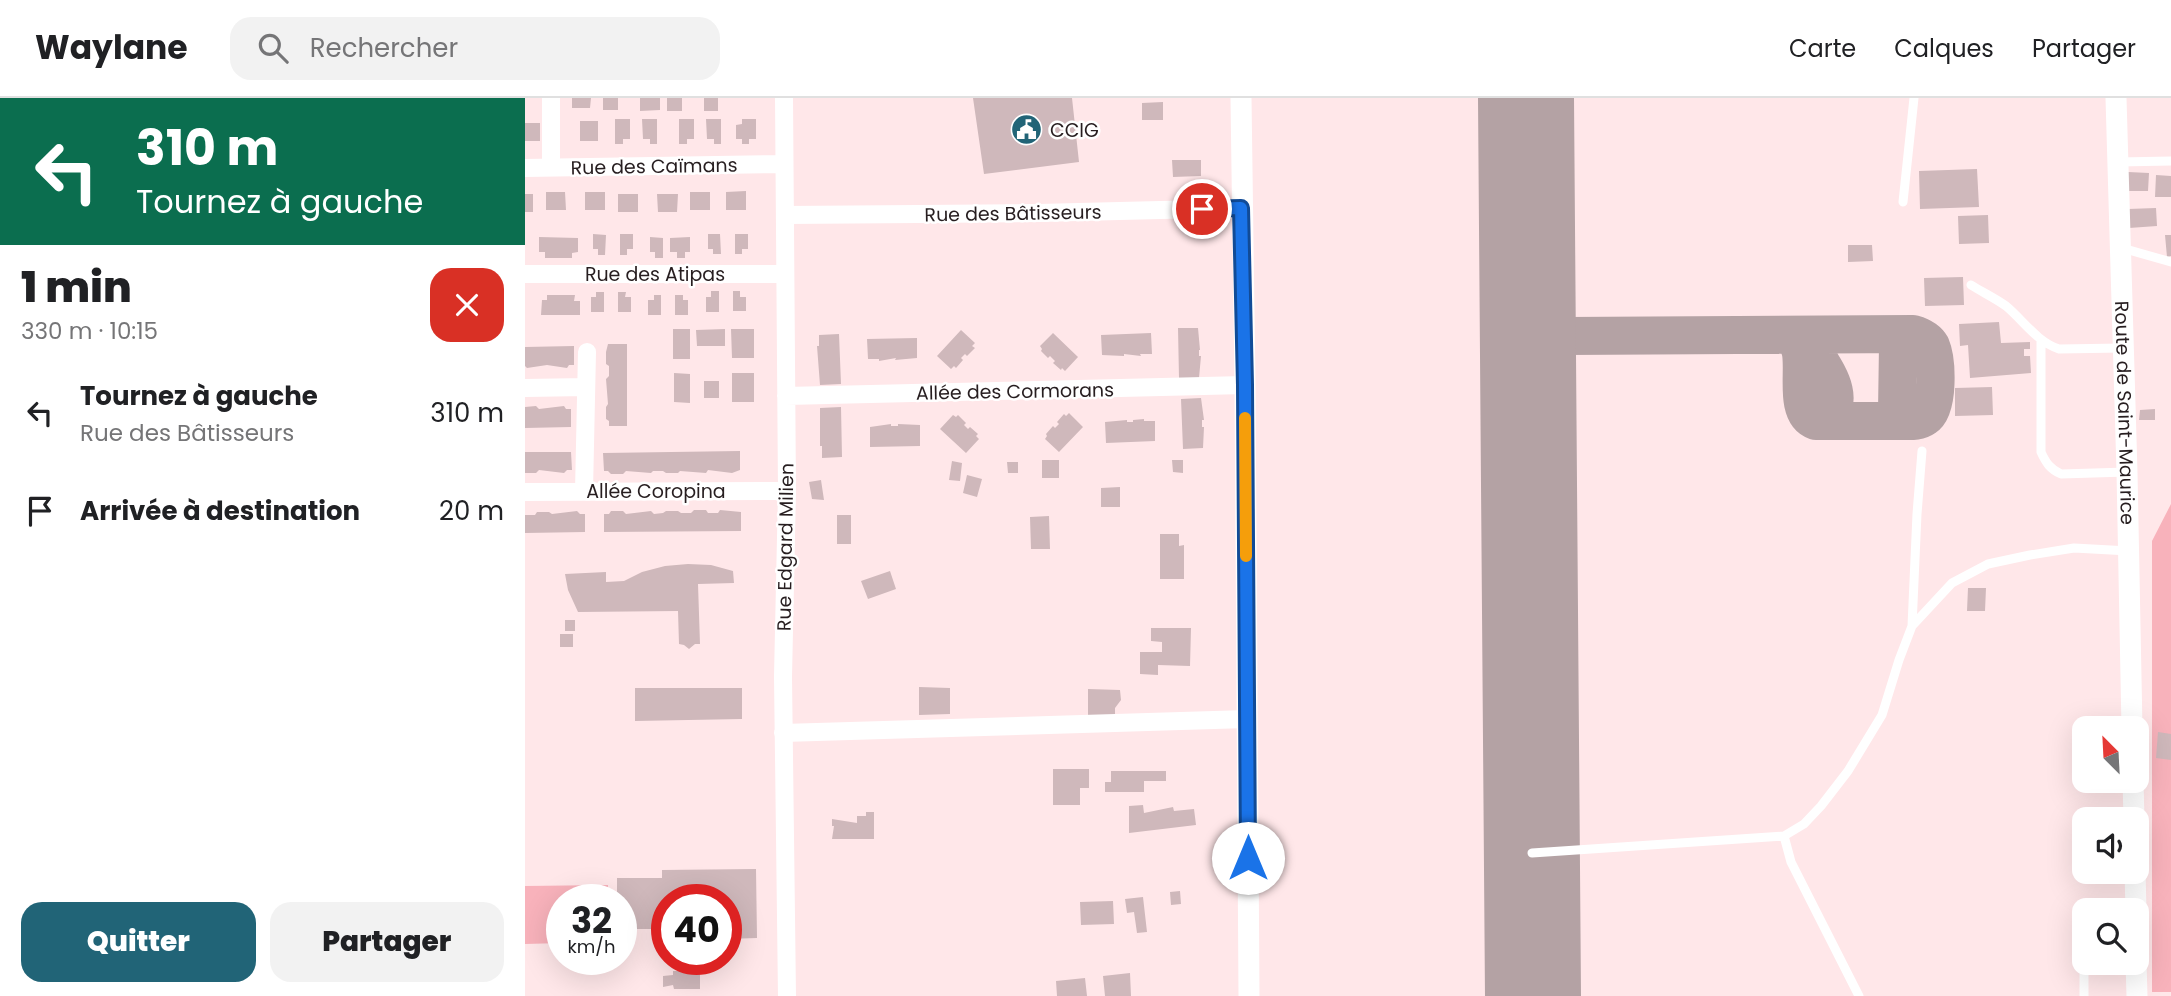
<!DOCTYPE html>
<html lang="fr">
<head>
<meta charset="utf-8">
<style>
  :root { --surface:#fff; --page:#f2f2f2; --text:#202124; --muted:#757577; --line:#e0e0e0; --accent:#216477 }
  body { margin:0; font-family:Poppins,sans-serif; background:var(--page); color:var(--text); height:100vh; display:flex; flex-direction:column; font-size:26px; white-space:nowrap }
  * { box-sizing:border-box; margin:0 }
  p { font-size:23px; color:var(--muted) }
  .icon { flex:none; width:38px; height:38px; fill:none; stroke:currentColor; stroke-width:2; stroke-linecap:round; stroke-linejoin:round }
  .map { position:relative; flex:1; overflow:hidden }
  .side { display:flex; flex-direction:column; background:var(--surface); width:525px }
  .side>* { flex:none }
  .top-card { background:#0b6e4f; color:#fff; overflow:hidden }
  .needle { width:46px; rotate:336deg }
  .tools { position:absolute; left:1547px; top:618px; display:grid; gap:14px }
  .tools a { display:grid; place-items:center; width:77px; height:77px; border-radius:14px; background:var(--surface); box-shadow:0 7px 28px #0002; font-size:35px }
  .speed { position:absolute; left:21px; top:786px; display:flex; gap:14px; font-size:35px; font-weight:700; text-align:center }
  .speed>* { display:grid; place-content:center; width:91px; height:91px; border-radius:50%; background:var(--surface); box-shadow:0 7px 28px #0002; line-height:1 }
  .speed small { font-size:18px; font-weight:400 }
  .speed .limit { border:10px solid #d22; background:#fff; color:#111 }
  .pin { position:absolute; display:grid; place-items:center; width:60px; height:60px; color:#fff; margin:-30px; border:4px solid #fff; border-radius:50%; box-shadow:0 2px 7px #0007 }
  .me { position:absolute; width:77px; margin:-38px; rotate:0deg; stroke-linejoin:round; filter:drop-shadow(0 0 5px #0008) }
  .turn { display:flex; align-items:center; gap:24px; height:147px; padding:0 21px; font-size:32px }
  .turn .icon { width:91px; height:91px; stroke-width:2.5 }
  .turn b { display:block; font-size:49px; line-height:60px }
  .round { display:grid; place-items:center; flex:none; width:74px; height:74px; border-radius:21px; background:var(--page) }
  .head { display:flex; align-items:center; justify-content:space-between; height:119px; padding:0 21px }
  h1 { font-size:42px; font-weight:800; line-height:52px }
  .cta { display:flex; gap:14px; margin-top:auto; padding:14px 21px }
  .cta a { flex:1; height:80px; border-radius:21px; background:var(--accent); color:#fff; font-size:28px; font-weight:800; line-height:80px; text-align:center }
  .cta a+a { background:var(--page); color:var(--text) }
  ul { padding:0; list-style:none }
  li { display:flex; align-items:center; gap:21px; height:98px; padding:0 21px }
  li div { flex:1 }
  li b { display:block; font-size:26px }
  li em { font-style:normal }
  header { display:flex; align-items:center; gap:42px; box-sizing:border-box; height:98px; padding:0 35px; background:var(--surface); border-bottom:2px solid var(--line) }
  header strong { font-size:33px }
  nav { display:flex; gap:38px; margin-inline-start:auto; font-size:24px }
  .search { width:490px; height:63px; background:var(--page); display:flex; align-items:center; gap:18px; box-sizing:border-box; padding:0 24px; border-radius:21px; color:var(--muted); font-size:26px }
  main { display:flex; flex:1; min-height:0 }
  .map>svg:first-child { display:block }
</style>
</head>
<body>
<header>
<strong>Waylane</strong>
<div class="search"><svg class="icon" aria-label="search" viewBox="0 0 24 24"><circle cx="10" cy="10" r="6"/><path d="M15 15l6 6"/></svg>Rechercher</div>
<nav><a>Carte</a><a>Calques</a><a>Partager</a></nav>
</header>
<main>
<section class="side">
<div class="top-card">
<div class="turn"><svg class="icon" aria-label="left" viewBox="0 0 24 24"><path d="M17 20v-9H6M10 6l-5 5 5 5"/></svg><div><b>310 m</b>Tournez à gauche</div></div>
</div>
<div class="head"><div><h1>1 min</h1><p>330 m · 10:15</p></div><a class="round" style="background:#d93025;color:#fff"><svg class="icon" aria-label="close" viewBox="0 0 24 24"><path d="M6 6l12 12M18 6L6 18"/></svg></a></div>
<ul>
<li><svg class="icon" aria-label="left" viewBox="0 0 24 24"><path d="M17 20v-9H6M10 6l-5 5 5 5"/></svg><div><b>Tournez à gauche</b><p>Rue des Bâtisseurs</p></div><em>310 m</em></li>
<li><svg class="icon" aria-label="arrive" viewBox="0 0 24 24"><path d="M6 21V4h12l-3 4 3 4H6"/></svg><div><b>Arrivée à destination</b></div><em>20 m</em></li>
</ul>
<div class="cta"><a>Quitter</a><a>Partager</a></div>
</section>
<div class="map">
<svg width="1646" height="898" viewBox="0 0 1646 898">
  <rect width="100%" height="100%" fill="#ffe7e9"/>
  <path fill="#f8b2bb" d="M1646,406V894H1627V443Z
    M83,787V801L37,802V845L0,846V788Z"/>
  <g fill="none" stroke-linecap="round" stroke-linejoin="round">
    <path stroke="#b4a2a4" stroke-width="38" d="M1002,52L1021,15L1024,0
      M1003,187C1008,215 1012,230 1041,238L1388,236C1395,238 1402,241 1406,248C1412,262 1414,310 1400,319C1393,324 1385,323 1378,323L1372,314L1373,247L1369,240L1365,237
      M1266,237C1269,241 1273,245 1275,251C1281,270 1268,315 1291,323H1378
      M1285,247C1298,271 1325,299 1298,323
      M1003,279C1012,256 1019,248 1041,238"/>
    <path stroke="#b4a2a4" stroke-width="96" d="M1001,0L1008,898"/>
  </g>
  <path fill="#cfb8bb" d="M47,0H66L65,10H47Z
    M78,0H93V12H78Z
    M115,0H135V12L115,13Z
    M142,0H157V13H142Z
    M179,0H193V13H179Z
    M448,0H547L554,64L459,76Z
    M638,4V22H617V5Z
    M90,21H105V41H98V46H90Z
    M117,21H132V46H125V41H118Z
    M154,21H169V41H162V46H154Z
    M181,21H196V46H189V41H182Z
    M217,21H231V41H224V46H217V41H211V27L217,26Z
    M55,23H73V43H55Z
    M0,25H15V43H0Z
    M647,62H676V78L648,79Z
    M1452,71L1454,109L1395,111L1394,73Z
    M1603,74L1624,75L1623,93H1602Z
    M1631,77L1646,78V99H1630Z
    M221,93V112H201V94Z
    M21,94H40L41,112H21Z
    M60,94H80V112H60Z
    M165,94H185V112H165Z
    M0,96H8V114H0Z
    M93,96H113V114H93Z
    M132,96H153L152,114H133Z
    M1631,110L1632,128L1604,130L1603,111Z
    M1463,117L1464,145L1434,146L1433,118Z
    M68,136L81,137L80,157H73V151H68Z
    M95,136H108V151H102V157H95Z
    M183,136H195L196,156H188V151H183Z
    M210,136H223V151H217V156H210Z
    M1640,137H1646V158L1642,159Z
    M14,139L53,140V154L47,155V160H20V154H14Z
    M125,139L138,140V160H130V154H125Z
    M165,139V154H160V160H152V154H145V140Z
    M1323,147H1347L1348,163L1323,164Z
    M1438,179L1439,207L1400,208L1399,180Z
    M186,193H194V214H181V199H186Z
    M208,193H215V199H221V213H208Z
    M71,194H79V214H66V199H71Z
    M93,194H101L100,199H106V214H93Z
    M22,197H50L49,203H55V217H16L17,202H22Z
    M129,197H136V217H123V202H129Z
    M150,197H158V202H163V217H150Z
    M1474,224L1476,245L1505,244V251H1499V258H1505L1506,275L1445,280L1443,247L1435,248L1434,226Z
    M653,230H673L675,252H674V258H676L674,280H654Z
    M148,231H165V261H148Z
    M200,231V248H172L171,232Z
    M206,231H229V260H207Z
    M436,232L450,245L447,248L450,250L442,258L440,256L436,260L438,262L431,270L429,268L426,271L412,258Z
    M528,235L553,259L540,273L537,270L536,272L528,265L530,263L525,258L523,260L516,253L517,251L515,248Z
    M626,235L627,256H615L616,258L599,256V258L577,257L576,237Z
    M314,236L316,286L295,287L292,248H294V237Z
    M392,240V260L370,262L371,260L354,263V261H343L342,241Z
    M83,246H102V328H84V323L81,321V309L83,306L81,281L84,278V268L81,266V254Z
    M49,248V267H44L42,270L22,267L2,270L0,268V249Z
    M149,275L165,276V305L149,304Z
    M207,275H229V304H207Z
    M179,283H194V300H179Z
    M1467,289L1468,317L1430,318V290Z
    M676,300L679,322H677V329H679L678,350L658,351L656,301Z
    M11,308L14,311L39,308L41,311H46V329L0,330V309Z
    M316,309L317,359L297,360V348H295V310Z
    M1630,311V322H1614L1615,312Z
    M544,315L558,329L534,354L520,341L522,338L521,336L528,328L530,330L534,326L532,324L539,316L541,318Z
    M428,317L431,319L433,317L441,325L439,327L443,331L445,329L453,336L451,338L454,341L441,355L415,331Z
    M619,321V323H630V343L581,345L580,324L602,322V324H608V322Z
    M366,326V328H373V326L395,327V348L345,349V329Z
    M215,353V372L207,375L183,372L181,375L155,373L153,375H141L138,373H128L126,375L101,373L98,376H86L83,373H79L78,355Z
    M0,354H46L47,372H42L39,375L14,372L11,375H0Z
    M517,362H534V380H517Z
    M647,362H658V375L648,374Z
    M427,363L437,365L435,383L424,382Z
    M482,364H493V375H483Z
    M442,377L457,381L452,399L438,395Z
    M296,382L299,402L287,401L284,384Z
    M595,389V409H576V390Z
    M169,412H181L183,415H193L195,412L216,414V433L79,434V416H84L86,413H98L101,416L126,413L129,416L138,415L141,413H153L156,415H166Z
    M52,413L55,416H60V434L0,435V417H10L12,414H24L27,416Z
    M312,417H326V446H312Z
    M524,418L525,451H506L505,419Z
    M635,436H654V448L659,447V481H635Z
    M163,466L186,467L208,473L209,485L173,486L175,546H170L164,551L159,547L154,546L153,513L53,514L43,492L40,476L81,474V484L99,483L117,474L140,468Z
    M365,473L371,491L343,501L336,483Z
    M1443,490H1461L1460,513H1442Z
    M40,522H50V533H40Z
    M626,530H666L665,568L633,567V577L615,576V554H637V544L626,543Z
    M35,536H48V549H35Z
    M394,589L425,590V616L394,617Z
    M110,590H217V621L110,623Z
    M563,591L595,592L596,602L590,610V623L563,622Z
    M1633,634L1646,636V662L1631,660Z
    M528,671H564V690H555V707H528Z
    M586,673H641V683H619V694H580V684H586Z
    M618,707L619,715L648,709L649,713L669,711L671,727L604,735V708Z
    M341,714H349V741H307L309,728H307V721L332,725V718H341Z
    M231,771L232,840L201,841V802H142V841H138L137,831H96V802H92V780H137V772Z
    M655,793L656,806L646,807L645,794Z
    M618,799L622,834L612,835L609,814L602,815L600,801Z
    M588,803L589,826L556,827L555,804Z
    M148,873H175V891H149L148,887L138,889V878L148,877Z
    M605,875L606,898H580L578,878Z
    M560,880L562,898H532L531,883Z"/>
  <g fill="none" stroke-linecap="round" stroke-linejoin="round">
    <path stroke="#fff" stroke-width="9" d="M1594,64L1646,63
      M1378,104L1389,0
      M1597,150L1646,164
      M1446,187C1457,194 1470,200 1481,208C1498,222 1512,244 1534,251L1597,250
      M1516,243V354C1521,365 1525,371 1536,376L1602,374
      M1387,528L1392,416L1397,353
      M1259,738L1266,764L1334,898
      M1007,755L1259,738L1279,726L1296,708L1323,673L1357,617L1374,562L1387,528L1427,485L1463,466L1505,457L1549,450L1604,453
      M1559,875V898"/>
    <path stroke="#fff" stroke-width="18" d="M26,0V69
      M259,0L262,393L258,579L262,898
      M0,70L259,66
      M260,117L513,115L717,110
      M0,176H259
      M0,290L61,289
      M261,298L720,287
      M59,393L62,254
      M0,394L262,393
      M258,635L722,621"/>
    <g stroke="#fff" stroke-width="21">
      <path d="M716,0L720,287L724,898"/>
      <path id="s1" d="M1591,0L1602,374L1607,630"/>
      <path d="M1608,682L1609,721"/>
      <path d="M1610,774L1611,812"/>
      <path d="M1611,864L1612,898"/>
    </g>
  </g>
  <g fill="none" stroke-linecap="round" stroke-linejoin="round">
    <defs>
      <path id="route" d="M677,111L716,110L720,287L723,760"/>
    </defs>
    <use href="#route" stroke="#114b97" stroke-width="18"/>
    <use href="#route" stroke="#1a73e8" stroke-width="12"/>
    <path stroke="#f59e0b" stroke-width="12" d="M720,320L721,458"/>
  </g>
  <defs>
    <symbol id="civic-disc" viewBox="-11 -11 22 22"><circle r="9.5" fill="#216477" stroke="#fff"/><path d="M-.6-6.5H3V-4.5H.6V-3L4-1V1h2V6H-6V1h2V-1L-.6-3ZM-1.2 2.5V6h2.4V2.5Z" fill="#fff"/></symbol>
  </defs>
  <g fill-rule="evenodd">
    <use href="#civic-disc" x="484" y="14" width="35" height="35"/>
  </g>
  <g text-anchor="middle" stroke-width="5" stroke-linejoin="round" paint-order="stroke">
    <g font-size="19" fill="#271e20" stroke="#fff" text-anchor="start">
      <text x="525" y="39">CCIG</text>
    </g>
    <g font-size="19" fill="#271e20" stroke="#fff">
      <text transform="translate(129 68) rotate(-1)" y="7">Rue des Caïmans</text>
      <text transform="translate(488 115) rotate(-1)" y="7">Rue des Bâtisseurs</text>
      <text x="130" y="183">Rue des Atipas</text>
      <text transform="translate(490 293) rotate(-1)" y="7">Allée des Cormorans</text>
      <text dy="7" stroke="none"><textPath href="#s1" startOffset="315">Route de Saint-Maurice</textPath></text>
      <text x="131" y="400">Allée Coropina</text>
      <text transform="translate(260 449) rotate(-89)" y="7">Rue Edgard Milien</text>
    </g>
  </g>
</svg>
<div class="tools">
<a><svg class="needle" viewBox="-14 -14 28 28"><path d="M0-13l5 13h-10z" fill="#e53935"/><path d="M0 13l5-13h-10z" fill="#757577"/></svg></a>
<a><svg class="icon" aria-label="sound" viewBox="0 0 24 24"><path d="M4 9h4l5-4v14l-5-4H4zM17 9q2 3 0 6"/></svg></a>
<a><svg class="icon" aria-label="search" viewBox="0 0 24 24"><circle cx="10" cy="10" r="6"/><path d="M15 15l6 6"/></svg></a>
</div>
<div class="speed"><div>32<small>km/h</small></div><div class="limit">40</div></div>
<div class="pin" style="left:677px;top:111px;background:#d93025"><svg class="icon" aria-label="arrive" viewBox="0 0 24 24"><path d="M6 21V4h12l-3 4 3 4H6"/></svg></div>
<svg class="me" style="left:723px;top:760px" viewBox="-20 -20 40 40"><circle r="19" fill="#fff"/><path d="M0-13L10 11 0 6-10 11z" fill="#1a73e8"/></svg>
</div>
</main>
</body>
</html>
